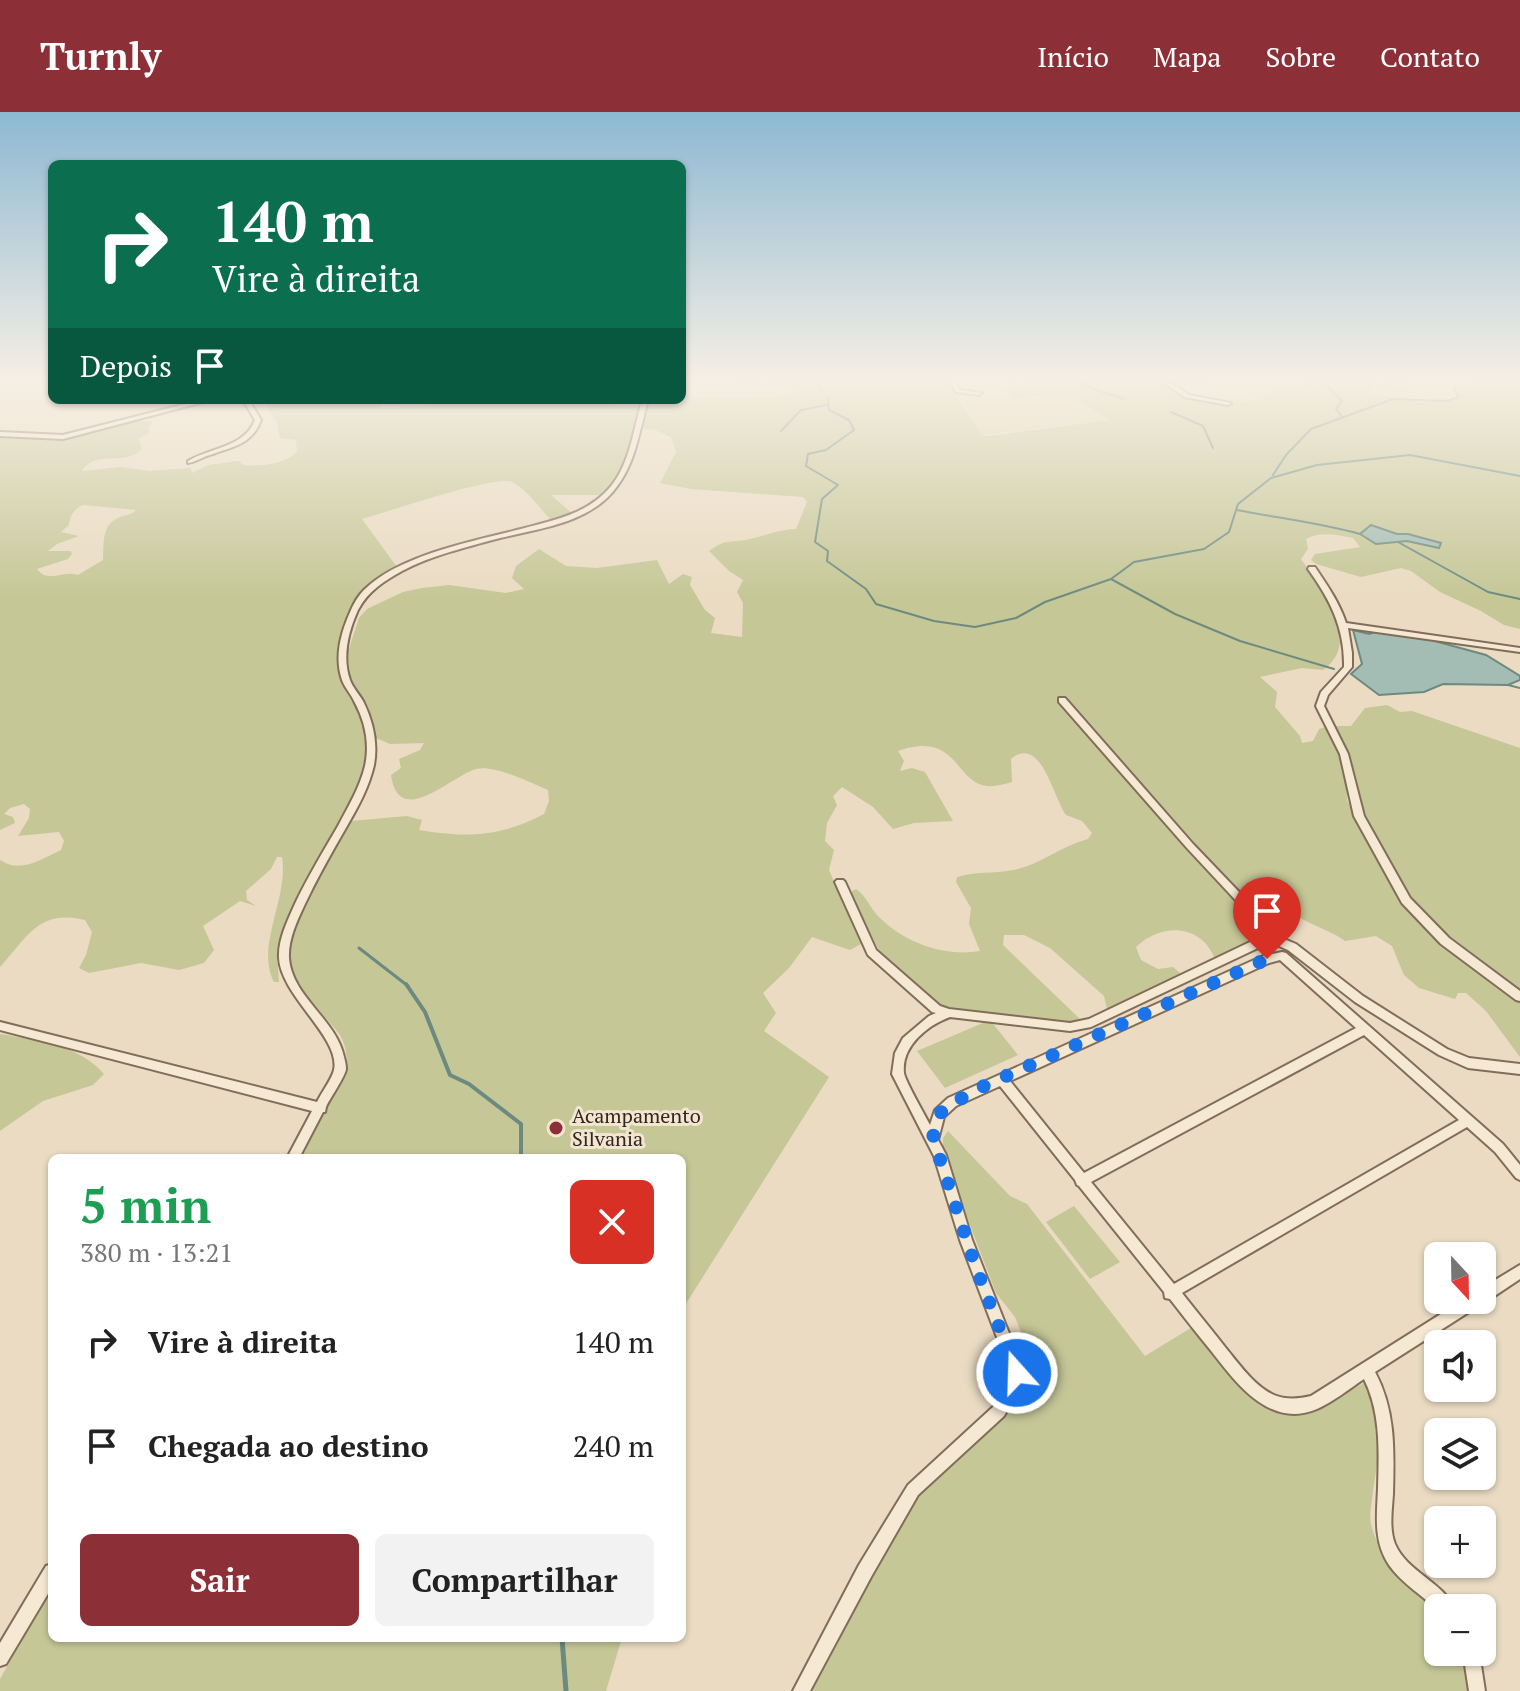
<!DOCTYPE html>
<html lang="pt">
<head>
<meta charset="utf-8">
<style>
  :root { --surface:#fff; --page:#f2f2f2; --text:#222; --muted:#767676; --accent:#8d2f37 }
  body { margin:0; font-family:"PT Serif",serif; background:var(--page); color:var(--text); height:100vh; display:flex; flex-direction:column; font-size:30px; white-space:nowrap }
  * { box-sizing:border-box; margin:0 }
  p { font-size:26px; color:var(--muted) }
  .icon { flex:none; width:44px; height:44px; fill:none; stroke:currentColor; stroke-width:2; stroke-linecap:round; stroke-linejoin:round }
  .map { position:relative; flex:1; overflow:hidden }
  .side { position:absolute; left:48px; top:1042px; width:638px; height:488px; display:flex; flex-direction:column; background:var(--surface); border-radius:12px; box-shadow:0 2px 6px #0004 }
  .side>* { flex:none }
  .hud { position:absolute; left:48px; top:48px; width:638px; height:244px; border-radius:12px; box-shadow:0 2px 6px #0004; background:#0b6e4f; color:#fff; overflow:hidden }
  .needle { width:52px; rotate:158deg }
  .buttons { position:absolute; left:1424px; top:1130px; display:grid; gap:16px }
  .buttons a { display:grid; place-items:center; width:72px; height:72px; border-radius:12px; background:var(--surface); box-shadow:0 2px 6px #0004; font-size:40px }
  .pin { position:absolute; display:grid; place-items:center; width:68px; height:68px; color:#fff; margin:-82px -34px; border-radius:50% 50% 50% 0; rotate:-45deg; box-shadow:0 0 8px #0007 }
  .pin .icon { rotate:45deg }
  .me { position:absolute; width:88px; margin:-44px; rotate:340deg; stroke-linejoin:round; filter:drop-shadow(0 0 6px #0008) }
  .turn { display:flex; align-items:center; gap:28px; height:168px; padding:0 32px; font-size:36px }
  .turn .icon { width:104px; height:104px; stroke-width:2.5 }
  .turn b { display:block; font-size:56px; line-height:68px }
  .then { display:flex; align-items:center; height:76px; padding:0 32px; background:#0003; gap:16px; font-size:30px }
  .round { display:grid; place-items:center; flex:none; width:84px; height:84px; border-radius:12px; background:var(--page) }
  .head { display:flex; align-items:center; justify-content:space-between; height:136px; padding:0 32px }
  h1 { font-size:48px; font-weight:700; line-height:60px; color:#1e9e55 }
  .action { display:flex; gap:16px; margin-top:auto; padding:16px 32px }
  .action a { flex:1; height:92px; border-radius:12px; background:var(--accent); color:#fff; font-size:32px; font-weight:700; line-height:92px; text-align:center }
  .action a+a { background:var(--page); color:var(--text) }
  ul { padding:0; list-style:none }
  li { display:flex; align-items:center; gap:24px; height:104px; padding:0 32px }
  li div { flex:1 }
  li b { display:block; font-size:30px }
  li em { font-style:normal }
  header { display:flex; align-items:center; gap:48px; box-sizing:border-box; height:112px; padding:0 40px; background:var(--accent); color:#fff }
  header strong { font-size:38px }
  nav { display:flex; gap:44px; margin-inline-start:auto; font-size:28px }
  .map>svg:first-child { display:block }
</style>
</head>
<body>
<header>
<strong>Turnly</strong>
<nav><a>Início</a><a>Mapa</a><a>Sobre</a><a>Contato</a></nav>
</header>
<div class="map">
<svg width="1520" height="1579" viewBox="0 0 1520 1579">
  <rect width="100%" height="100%" fill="#eadbc2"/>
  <path fill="#dfd4b0" d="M941,265H997L1012,277L1014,287L1065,280L1111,308L981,323L962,291L949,279Z
    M1216,265H1298L1317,284L1287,274L1270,283L1234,292L1197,286L1174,275L1201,274L1219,268Z
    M1378,265H1469L1456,298L1368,282Z"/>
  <path fill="#c5c797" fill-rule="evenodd" d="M732,265H941C955,283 969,302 981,323L988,324L1110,308L1065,280L1014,287L1004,278L1011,276L997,265H1216L1218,271L1175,275C1198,289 1245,298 1270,282C1276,279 1277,275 1286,275C1295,274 1306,281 1315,283L1298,265H1380L1412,269L1416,271L1404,273L1408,281L1381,278V269L1377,268L1368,282C1390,286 1437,292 1458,285L1454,275L1467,270L1469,265H1520V517L1504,513L1481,499L1440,480L1411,459L1401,456L1361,465L1316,452L1311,448L1315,442L1360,435L1353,426C1337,423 1321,419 1306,427L1308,437L1301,447C1321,476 1364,529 1323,558L1302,556L1260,565L1277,580L1275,595L1300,624L1302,631L1313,629L1319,617L1326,615L1329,618L1346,656L1347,688L1384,761L1409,799L1461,846L1520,889V945L1486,899L1466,881H1458L1455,887L1419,876L1404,863L1392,834L1376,824L1345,829C1331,818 1313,815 1298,804L1271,813L1170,708L1102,629L1096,634L1188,739L1270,823L1215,847C1201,811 1161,811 1136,835L1141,848L1158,857L1173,855L1181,862L1107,897L1104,884L1050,836L1024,823H1004L1003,833L1081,908L1073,910L946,897L882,844L853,788L852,779L856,777C867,784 870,797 880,806C905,831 945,845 980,839L969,812L971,796L956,770L957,765C976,759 993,762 1013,758C1040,753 1061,734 1088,727L1092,721L1082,709L1066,703C1053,685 1041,622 1011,647L1012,670C1005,672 994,675 987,674C954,670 958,618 898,639L904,649L900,659L912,656L925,660L953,709L914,711L893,717L873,695L842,675L833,684L837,693L827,711L825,729L834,738L829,758L861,832L850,838L812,825L789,856L763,881L776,901L764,919L829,965L682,1198V1046H298L347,956C347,923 338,922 319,898C308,885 296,872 291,856C279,818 332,744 351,709L407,704L422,708L419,718C468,726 500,725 544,702L549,689L548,678C532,671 493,652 476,657C451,664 399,718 391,663L401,656L399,647L420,638L424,631L390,632L376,626L370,600L350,565L347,543L359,506L367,497L403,480L422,476L449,473L506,481L524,477L512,466L516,454L539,437L566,454L597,456L657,448L669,472L683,462L692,465L690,473L705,498L715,506L711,521L742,525L743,491L737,480L743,468L729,459L709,439C726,427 726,431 745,428C763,425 775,418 796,417L807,390L803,385L691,377L660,371L676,340L671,325L655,318L638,316L649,288H682V284C704,286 782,289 798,279L790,276L736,274Z
    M267,288H340V292L383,288L382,296L430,293L431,288H555L640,295L620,363L606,383H551L573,402L552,409C541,398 527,377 512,370C496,362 385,401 362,407L397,455L361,481L351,494L338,535L342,573L353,585L366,613L368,645L360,671L334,726L283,818L277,842L279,870H274C255,834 289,786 282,745H277L271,757L246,779L247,788L256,794L240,789L203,814L214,838L204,851L179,858L141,851L89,861L79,856L86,843L92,820L85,808C39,797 28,824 0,855V748C21,762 41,747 61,738L64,729L59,720L18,724L29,706L30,697L24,692L10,696L4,702L13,705L15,711L0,718V323L59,327L128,309H153L148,317L150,320L139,327L142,337C125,355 96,337 82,359L121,355L150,359L191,356L192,361L208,353L239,349L243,353C260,355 285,352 297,340L296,328L280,326L277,310L266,294ZM83,393L136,398C130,404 126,402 118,406C101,413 104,433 103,448L78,463C63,458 48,472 37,457L68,447L72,442L71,439H48L57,432L79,424L61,420L69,413C70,403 75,396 83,393Z
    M1387,593L1400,600L1412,599L1520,636V881C1486,855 1448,831 1420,798C1376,745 1356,677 1334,614H1351L1365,596Z
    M990,908L1018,943L945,976L917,939Z
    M0,922C37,928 79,933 104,962L93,973L43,989L0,1019Z
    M948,1019L1010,1084L1027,1092L1145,1244L1194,1214L1287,1301L1306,1300L1366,1270C1387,1301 1378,1345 1373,1379C1372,1391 1368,1404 1372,1416C1380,1447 1417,1474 1438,1497V1540H1465L1473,1579H807L897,1410L933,1365L985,1319L1038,1263L1015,1205L996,1181L963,1095L943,1036V1026Z
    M1074,1094L1120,1150L1090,1167L1046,1110Z
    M52,1474V1526H622L606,1579H0V1567Z"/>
  <path fill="#a4bdb4" stroke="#6c8a80" stroke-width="2" d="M1371,413L1397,422H1408L1441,431L1439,436L1407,429L1376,432L1360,422Z
    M1353,518L1369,522L1378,519L1409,522L1486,543L1520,564V568L1508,573L1443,572L1424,580L1379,583L1351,562L1362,552Z"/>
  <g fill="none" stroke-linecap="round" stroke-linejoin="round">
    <path stroke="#6c8a80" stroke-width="2" d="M813,265L822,278
      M1071,265L1090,276L1124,287
      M1318,265L1342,289L1336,297L1343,306
      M828,287L829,298L849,308L854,318L826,338L808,342L806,354L838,373L822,387L815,430L828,439L827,449L866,477L876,492L934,509L975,515L1016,506L1045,490L1111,467L1134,450L1204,437L1229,420L1238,392L1271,366L1317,353L1410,343L1520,364
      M1171,300L1203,314L1213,336
      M781,319L801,298L827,293
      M1273,363L1286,343L1311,317L1393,287L1447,289L1459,285L1454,277L1456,273
      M1237,398C1278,406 1320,411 1360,422
      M1398,430L1488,480L1520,487
      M1111,467L1175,502L1240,529L1334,557
      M1508,573L1520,576"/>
    <path stroke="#6c8a80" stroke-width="3" d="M359,836L408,874"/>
    <path stroke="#6c8a80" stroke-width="4" d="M406,872L425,900L450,963L469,972L521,1012V1046"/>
    <path stroke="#6c8a80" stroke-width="5" d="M562,1526L566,1579"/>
    <defs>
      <path id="street" d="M946,265H952L960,278L982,281L979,283L956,280Z
        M1155,265H1162L1189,283L1231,291L1228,293L1185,285Z
        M201,288H211L63,327L0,324V320L63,323Z
        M243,288H249L261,308C252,332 235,334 213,342C204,344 196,350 188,351V349C211,335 244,336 255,308Z
        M642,288H648C640,316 636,349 618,373C592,411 541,416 500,426C467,435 432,443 402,459C384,469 368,479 358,498C348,520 342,545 350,568C353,576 359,582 363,589C373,609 378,631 374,653C369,675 358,695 347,714C332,740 317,766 304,794C297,809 288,828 289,846C292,885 336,907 344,945C345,949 346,953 346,957C345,965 330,986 326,995L325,1000H323L299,1046H287L312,999L0,918V910L317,990C321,981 332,967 334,958C341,926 281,884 279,846C278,828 287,810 294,794C307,766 323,740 338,714C348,695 360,675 365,654C370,631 365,609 354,589C351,582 345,576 342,568C334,544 341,520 351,498C354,491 359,483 364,478C399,443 474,429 521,417C554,408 589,402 612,373C630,350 634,316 642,288Z
        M1309,455H1315C1327,473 1339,490 1346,511L1520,536V540L1348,516L1352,541V555L1328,583L1324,594L1348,642L1364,704L1410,786L1449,826L1520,879V889L1516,888L1441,832L1402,791L1354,704L1340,642L1316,594L1321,580L1344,555C1345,517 1330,487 1308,457Z
        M1059,586H1065L1193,732L1284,827L1296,832L1363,884L1447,937L1469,946L1520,952V962L1468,956L1439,943L1355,890L1288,838L1272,831L1258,836L1091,915L1070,919L950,905C928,913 901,934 904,961C905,969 925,1003 930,1013L935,998L948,986L1263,844L1282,840L1286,841L1503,1032L1520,1053V1068L1516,1066L1495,1040L1467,1015L1182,1181C1196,1199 1211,1217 1225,1235C1239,1252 1254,1274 1274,1283C1286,1288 1299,1287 1311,1284L1463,1188H1482V1176L1520,1153V1167L1487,1189L1481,1190L1480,1193L1375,1260C1396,1299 1394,1340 1393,1382C1392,1398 1389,1417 1395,1432C1407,1460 1443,1470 1454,1496H1438V1499C1423,1483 1402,1472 1389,1453C1373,1429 1377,1403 1378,1376C1379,1339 1381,1301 1364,1267C1349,1277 1333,1290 1317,1297C1270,1317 1237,1272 1212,1240C1198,1223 1184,1205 1170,1187L1165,1186L1164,1180L1079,1074L1077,1073L1075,1068L1000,974L956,994L944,1005L938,1028L946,1043L972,1128L1020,1249L1022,1272L1004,1304L918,1383L871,1465L810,1579H793L859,1453L908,1373L994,1294L1008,1271L1006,1249L960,1128L934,1044L892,962L895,941L903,926L929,904L936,901L932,900L868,843L835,770L837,768H843L845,770L876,838L940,894L949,897L1070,911L1089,907L1250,830L1269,824L1187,736L1059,590ZM1280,848L1356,916L1084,1061L1010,969L1269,851ZM1364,923L1459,1008L1174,1172L1091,1070Z
        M52,1452V1475L6,1552L0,1554V1531L46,1454Z
        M1463,1540H1479L1485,1579H1469Z"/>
    </defs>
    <use href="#street" stroke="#826d5a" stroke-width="4"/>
    <use href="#street" fill="#f6e9d4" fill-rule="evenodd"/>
  </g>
  <linearGradient id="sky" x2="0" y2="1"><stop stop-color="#8db8d3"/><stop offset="0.55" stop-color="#f6efe4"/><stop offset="1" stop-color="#f6efe4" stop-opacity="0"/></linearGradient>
  <rect width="1520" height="486" fill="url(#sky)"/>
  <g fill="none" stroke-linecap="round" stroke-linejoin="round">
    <path stroke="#1a73e8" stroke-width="14" stroke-dasharray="0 25.2" d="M1017,1261L976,1156L933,1026L936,1008L944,996L984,974L1267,847"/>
  </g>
  <circle fill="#8d2f37" stroke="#f2e6d1" stroke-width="3" cx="556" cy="1016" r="8"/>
  <g text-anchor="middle" stroke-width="6" stroke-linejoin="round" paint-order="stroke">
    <g font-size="20" fill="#33261e" stroke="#f2e6d1" text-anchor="start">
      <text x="572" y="1011">Acampamento<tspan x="572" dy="23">Silvania</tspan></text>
    </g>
  </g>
</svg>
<div class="buttons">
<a><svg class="needle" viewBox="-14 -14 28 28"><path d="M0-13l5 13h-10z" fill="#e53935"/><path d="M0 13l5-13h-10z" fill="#767676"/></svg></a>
<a><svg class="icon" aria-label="sound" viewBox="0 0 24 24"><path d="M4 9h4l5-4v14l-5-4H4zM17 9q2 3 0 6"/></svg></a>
<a><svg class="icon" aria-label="layers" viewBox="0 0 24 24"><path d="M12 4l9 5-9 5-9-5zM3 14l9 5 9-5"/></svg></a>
<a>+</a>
<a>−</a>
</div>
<div class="pin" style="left:1267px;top:847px;background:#d93025"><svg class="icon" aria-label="arrive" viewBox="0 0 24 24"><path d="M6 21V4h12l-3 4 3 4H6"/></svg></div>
<svg class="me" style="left:1017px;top:1261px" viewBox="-20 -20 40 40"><circle r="17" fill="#1a73e8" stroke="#fff" stroke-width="3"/><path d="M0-11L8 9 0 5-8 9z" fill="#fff"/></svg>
<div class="hud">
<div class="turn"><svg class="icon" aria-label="right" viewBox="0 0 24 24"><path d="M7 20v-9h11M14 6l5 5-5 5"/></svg><div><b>140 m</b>Vire à direita</div></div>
<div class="then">Depois<svg class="icon" aria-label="arrive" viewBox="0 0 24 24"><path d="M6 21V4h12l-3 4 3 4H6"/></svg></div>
</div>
<section class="side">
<div class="head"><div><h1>5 min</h1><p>380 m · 13:21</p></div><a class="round" style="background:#d93025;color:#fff"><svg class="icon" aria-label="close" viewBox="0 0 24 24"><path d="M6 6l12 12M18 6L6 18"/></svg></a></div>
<ul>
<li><svg class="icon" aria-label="right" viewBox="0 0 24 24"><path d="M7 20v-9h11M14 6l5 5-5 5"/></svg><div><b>Vire à direita</b></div><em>140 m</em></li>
<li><svg class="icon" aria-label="arrive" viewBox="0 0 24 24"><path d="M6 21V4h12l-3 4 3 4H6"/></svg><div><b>Chegada ao destino</b></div><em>240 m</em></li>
</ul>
<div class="action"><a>Sair</a><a>Compartilhar</a></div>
</section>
</div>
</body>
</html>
